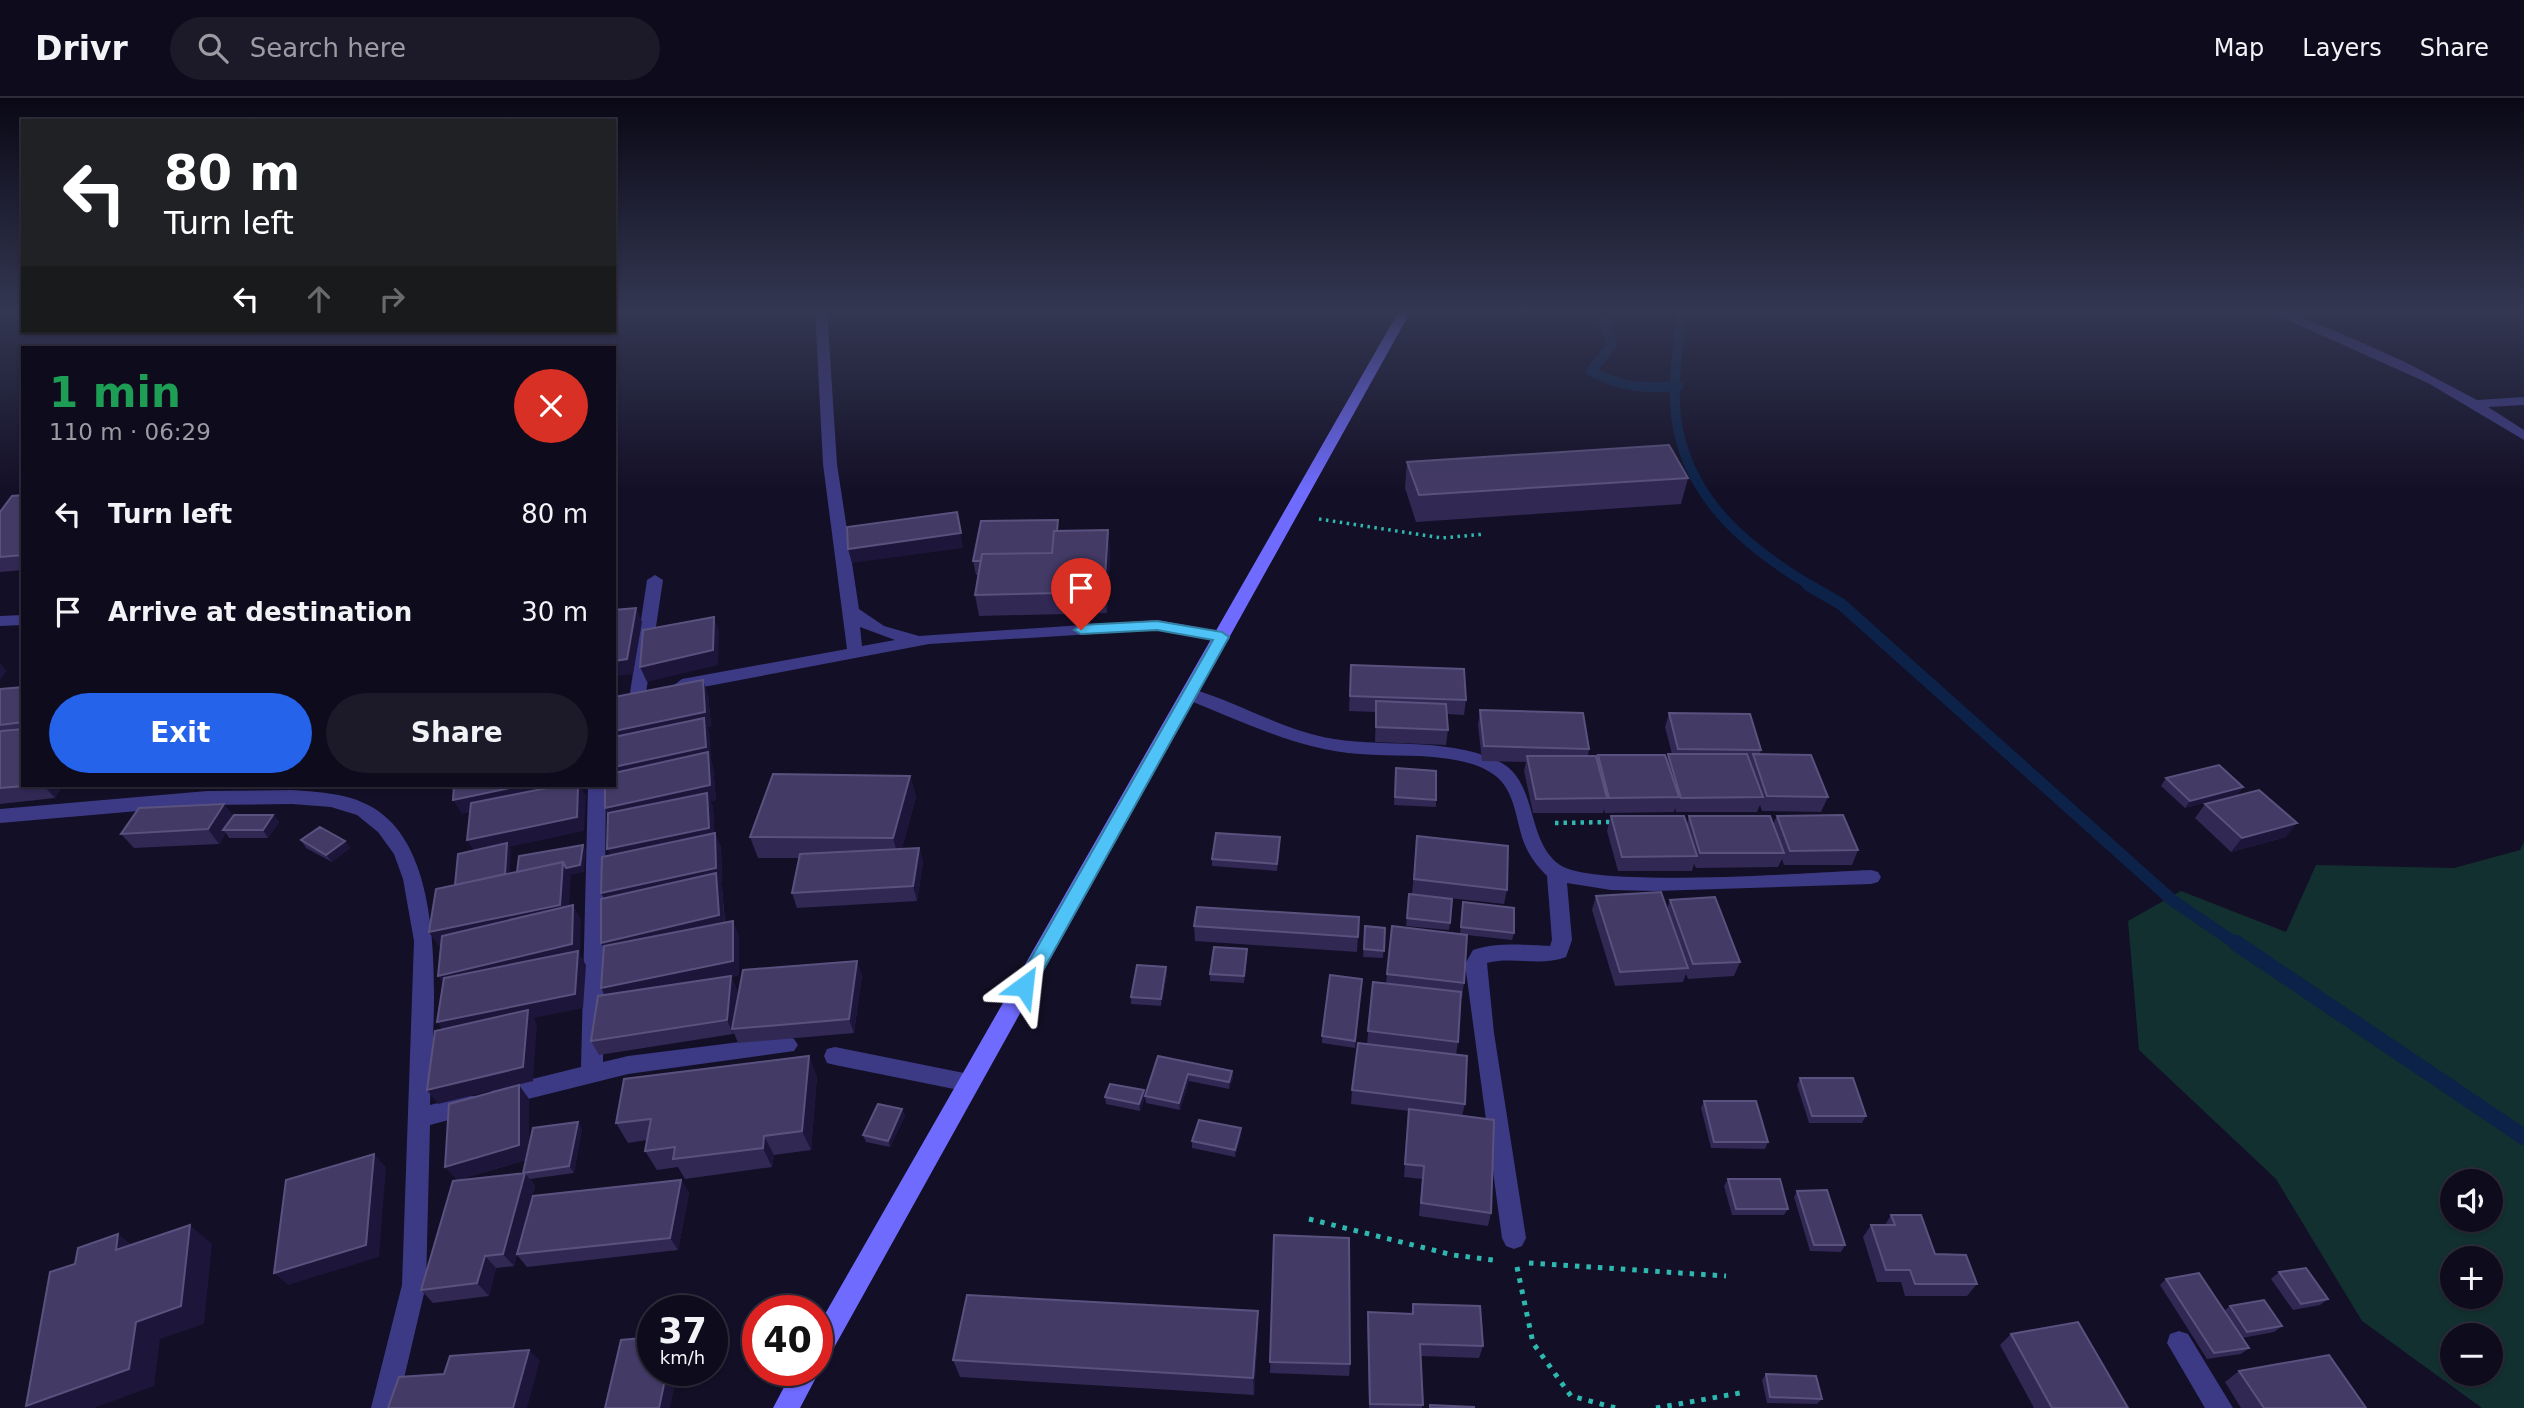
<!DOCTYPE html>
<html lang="en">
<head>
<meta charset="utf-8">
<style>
  :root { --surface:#0e0b1c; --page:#1c1929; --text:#f1f3f6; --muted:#9b9ba3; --line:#2e2b3b; --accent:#2563eb }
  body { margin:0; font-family:"DejaVu Sans",sans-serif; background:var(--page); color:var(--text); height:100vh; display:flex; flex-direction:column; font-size:26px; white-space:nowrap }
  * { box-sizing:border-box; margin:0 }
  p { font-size:23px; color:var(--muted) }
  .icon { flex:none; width:38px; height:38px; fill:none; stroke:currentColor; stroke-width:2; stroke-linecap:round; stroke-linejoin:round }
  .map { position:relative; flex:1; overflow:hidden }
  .sheet { position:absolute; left:21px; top:248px; width:595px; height:441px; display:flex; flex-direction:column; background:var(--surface); border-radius:0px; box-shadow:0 2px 5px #0004,0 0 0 2px var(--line) }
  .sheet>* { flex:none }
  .hud { position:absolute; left:21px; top:21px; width:595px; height:214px; border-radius:0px; box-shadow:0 2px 5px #0004,0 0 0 2px var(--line); background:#202124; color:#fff; overflow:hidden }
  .fabs { position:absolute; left:2440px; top:1071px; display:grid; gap:14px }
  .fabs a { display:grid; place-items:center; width:63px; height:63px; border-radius:50%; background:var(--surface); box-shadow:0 2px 5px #0004,0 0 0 2px var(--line); font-size:35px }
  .speed { position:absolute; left:637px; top:1197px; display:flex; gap:14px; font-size:35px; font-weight:700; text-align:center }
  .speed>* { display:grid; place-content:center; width:91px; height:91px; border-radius:50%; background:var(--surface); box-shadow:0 2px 5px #0004,0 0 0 2px var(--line); line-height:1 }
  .speed small { font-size:18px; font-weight:400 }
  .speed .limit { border:10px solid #d22; background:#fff; color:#111 }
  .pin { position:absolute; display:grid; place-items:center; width:60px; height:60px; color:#fff; margin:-72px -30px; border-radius:50% 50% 50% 0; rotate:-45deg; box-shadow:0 0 7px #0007 }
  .pin .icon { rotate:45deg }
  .me { position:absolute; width:77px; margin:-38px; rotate:30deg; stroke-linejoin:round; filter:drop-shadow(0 0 5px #0008) }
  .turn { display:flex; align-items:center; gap:24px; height:147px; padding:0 28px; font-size:32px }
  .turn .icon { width:91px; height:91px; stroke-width:2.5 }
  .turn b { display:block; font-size:49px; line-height:60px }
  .lanes { display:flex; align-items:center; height:66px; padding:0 28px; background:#0003; justify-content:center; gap:35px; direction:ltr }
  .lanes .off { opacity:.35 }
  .round { display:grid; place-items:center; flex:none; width:74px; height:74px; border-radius:37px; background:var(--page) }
  .headline { display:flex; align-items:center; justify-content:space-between; height:119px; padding:0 28px }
  h1 { font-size:42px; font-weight:700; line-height:52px; color:#1e9e55 }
  .cta { display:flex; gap:14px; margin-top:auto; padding:14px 28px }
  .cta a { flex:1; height:80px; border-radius:42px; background:var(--accent); color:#fff; font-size:28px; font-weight:700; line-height:80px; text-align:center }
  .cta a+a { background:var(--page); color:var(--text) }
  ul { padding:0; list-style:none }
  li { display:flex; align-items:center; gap:21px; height:98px; padding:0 28px }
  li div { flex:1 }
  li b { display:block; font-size:26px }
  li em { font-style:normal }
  header { display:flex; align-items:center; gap:42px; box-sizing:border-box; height:98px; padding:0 35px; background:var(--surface); border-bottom:2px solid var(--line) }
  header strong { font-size:33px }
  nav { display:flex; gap:38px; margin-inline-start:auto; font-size:24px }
  .search { width:490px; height:63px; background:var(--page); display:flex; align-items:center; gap:18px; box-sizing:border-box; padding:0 24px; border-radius:38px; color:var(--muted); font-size:26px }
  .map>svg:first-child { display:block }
</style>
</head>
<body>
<header>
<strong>Drivr</strong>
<div class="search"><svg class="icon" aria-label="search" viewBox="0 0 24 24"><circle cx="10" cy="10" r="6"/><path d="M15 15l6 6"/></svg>Search here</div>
<nav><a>Map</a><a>Layers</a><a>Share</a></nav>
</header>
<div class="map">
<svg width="2524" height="1310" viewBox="0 0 2524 1310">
  <rect width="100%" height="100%" fill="#130f26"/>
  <path fill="#12302f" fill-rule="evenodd" d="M2524,744V1310H2482L2362,1223L2276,1081L2139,952L2128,823L2181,793L2286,834L2316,767L2454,770L2520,752ZM2452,1083H2490V1122H2452ZM2452,1160H2490V1199H2452ZM2452,1237H2490V1276H2452Z"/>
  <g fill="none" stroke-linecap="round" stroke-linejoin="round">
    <path stroke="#0c2248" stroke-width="10" d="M1592,211L1603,222L1612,247L1591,273C1619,289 1646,291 1678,288
      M1681,211C1679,246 1672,283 1676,318C1686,400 1745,448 1811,488"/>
    <path stroke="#0c2248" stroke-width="12" d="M1808,487L1841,506L2172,802L2238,847"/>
    <path stroke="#0c2248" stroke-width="16" d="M2236,845L2524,1039"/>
    <path stroke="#2fb8b0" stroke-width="3.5" stroke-dasharray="2.5 4.5" stroke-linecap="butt" d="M1319,421L1442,440L1485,436"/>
    <path stroke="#2fb8b0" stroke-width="4.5" stroke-dasharray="3.5 5" stroke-linecap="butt" d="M1555,725L1613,724"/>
    <path stroke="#2fb8b0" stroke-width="5" stroke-dasharray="4.5 7" stroke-linecap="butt" d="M1309,1121L1453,1157L1493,1162
      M1529,1165L1726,1178
      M1517,1169L1533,1245L1571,1298L1616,1310
      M1656,1310L1740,1295"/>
    <path fill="#3d3a85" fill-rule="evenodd" d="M655,477L663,482L646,595L638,601L630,595L647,482Z"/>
    <path fill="#3d3a85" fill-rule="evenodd" d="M815,211H827L837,366L859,511L884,528L919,538L1158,522L1228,535L1230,539L1228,543L1222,544L1158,532L929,546L682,593L676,591L674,587L682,581L847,551L823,366ZM860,529L895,542L862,548Z
      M2263,211H2279L2340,235L2405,264L2477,302L2524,299V307L2488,309L2524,332V342L2428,285Z
      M23,517V527L0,528V518Z
      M1189,590C1235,603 1277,629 1323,639C1381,651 1441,638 1496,662C1540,681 1524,742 1560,767C1594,791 1818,774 1871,772L1878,774L1881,779L1878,784L1871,786L1655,793L1611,792L1567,785L1572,842L1566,859C1540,869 1513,858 1487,865L1494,935L1526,1140L1522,1148L1514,1151L1506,1148L1502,1140L1465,866L1473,852C1498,844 1524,847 1550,848L1552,842L1547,778C1538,769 1530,759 1525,747C1516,726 1516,695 1497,679C1476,662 1446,660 1420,658C1388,657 1356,658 1324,651C1275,641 1230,618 1183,600L1181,596Z
      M588,688H606L603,964L628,958L787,938L794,941L798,947L794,953L628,976L500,1008L492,1005L489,998L492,991L581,969Z
      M292,692C318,694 347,695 370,708C454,753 432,927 430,1007L470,997L478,1000L481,1007L478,1014L430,1027L426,1187L397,1310H371L402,1187L414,843L403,781L394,756L378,734L357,717L331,709L292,706L207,707L0,725V711L207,693Z
      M835,949L969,976L977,978L980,985L977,992L969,994L835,967L827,965L824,958L827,951Z
      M2179,1233L2188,1236L2233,1310H2205L2167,1245L2170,1236Z"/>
    <path fill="#6f6bff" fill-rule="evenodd" d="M1400,211H1412L826,1264L818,1267L820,1272L800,1310H773L793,1272H817V1230Z"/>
  </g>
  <path fill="#312854" d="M1407,364L1688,380L1681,406L1416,424L1405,390Z
    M23,397V472L0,474V414Z
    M1108,432L1110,453L1107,515L979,518L975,497L978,477H976L973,463L1060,433Z
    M1351,567L1466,602L1464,617L1447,616L1448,632L1446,647L1375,644L1376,614L1349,613Z
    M23,589V688H62L55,700L0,706V591Z
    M708,596L711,628L707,629L709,634L711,663L713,669L716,702L710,703L713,709L714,735L721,749L722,784H720L722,789L725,824L739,837V877L731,879L737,892L735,911L862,877L854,935L738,945L734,935L733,936L599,957L591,943L605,897L601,890L604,851L601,845L604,801L601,795L610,757L608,717L605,710Z
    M1480,612L1589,651L1588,658L1597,662L1598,657L1667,661L1668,656H1672L1665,629L1669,615L1761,652L1760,656L1828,699L1821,714L1762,713L1760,707L1757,714H1676L1675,710L1674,714L1605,715L1604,711L1603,715H1533L1524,673L1526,664L1482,663L1478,627Z
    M1396,670L1436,702V709L1394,707Z
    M910,678L916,699L902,750H919L923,764L917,803L797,810L792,795L799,760H758L750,739Z
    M2166,680L2243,689L2238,696L2185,710L2161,688Z
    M224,706L233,718L273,717L279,724L268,740H229L226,735L219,746L134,750L121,736Z
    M2205,706L2286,739L2231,754L2195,720Z
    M1611,718L1687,726L1689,718L1773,726L1777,718L1858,752L1852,767H1784L1782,761L1778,769L1696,770L1694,766L1692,773H1618L1607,733Z
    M1417,738L1507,792L1504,806L1412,796Z
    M1280,739L1277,773L1212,768V761Z
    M301,742L345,743L350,750L332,764L306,750Z
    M1409,796L1450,825L1449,832L1406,828Z
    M1596,798L1667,811L1670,802L1740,864L1734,878L1688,881L1686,876L1683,884L1615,888L1592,812Z
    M1463,804L1514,835L1512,842L1467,837L1464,885L1462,900L1461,899L1458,944L1456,957L1465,1006L1462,1018L1491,1115L1488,1128L1419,1118L1422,1081L1404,1079L1409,1013L1351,1006L1352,992L1367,946L1373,884L1386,886L1392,828L1460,836Z
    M1359,819L1357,854L1195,843L1194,828Z
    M1365,828L1385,830L1383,860L1363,859Z
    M1247,858L1244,885L1210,883V876Z
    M1166,869L1167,876L1161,908L1131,906V899Z
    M1362,881L1355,950L1322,945V938Z
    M1158,958L1232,973L1233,980L1229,991L1189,983L1180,1012L1146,1005L1145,998Z
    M817,978L811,1052L774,1057L772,1069L685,1081L678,1069L657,1072L645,1053L647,1042L628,1045L616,1025Z
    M1800,980L1866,1018L1862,1025H1809L1797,987Z
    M519,987L529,1001V1047L582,1030L574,1075L530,1081L535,1088L527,1118L681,1082L689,1095L678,1152L527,1169L517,1157L514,1168L496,1170L489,1198L433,1205L421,1192L523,1075L526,1062L457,1082Z
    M1144,992L1145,999L1140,1013L1106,1006L1105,999Z
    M1704,1003L1768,1044L1765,1051L1711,1050L1701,1010Z
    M902,1011L905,1018L890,1049L866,1044L863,1037Z
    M1241,1037L1235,1059L1192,1050V1043Z
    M1728,1081L1788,1111L1784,1117H1732L1724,1088Z
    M1797,1093L1845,1147L1841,1154L1810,1153L1794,1099Z
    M1891,1117L1935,1156L1977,1186L1967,1198H1905L1901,1184H1877L1863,1139L1871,1127H1885Z
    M1274,1137L1350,1266L1349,1278L1270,1275Z
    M2279,1174L2328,1201L2320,1207L2293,1212L2271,1181Z
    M2166,1181L2224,1213L2230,1208L2282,1228L2274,1234L2242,1240L2249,1250L2241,1256L2207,1261L2160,1187Z
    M1413,1206L1483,1248L1479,1260L1420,1258L1422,1310H1369L1367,1226L1368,1214L1411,1216Z
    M1258,1213V1231L1254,1297L960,1279L953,1262Z
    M2011,1236L2128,1310H2034L2000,1247Z
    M2239,1273L2366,1310H2241L2225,1284Z
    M1766,1276L1822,1301L1817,1306L1767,1305L1762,1282Z"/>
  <path fill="#1d163a" d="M957,414L963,450L852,465L848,451Z
    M1108,432L1110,453L1107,515L1104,494Z
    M636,510L642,524L633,576L614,578V563Z
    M714,519L719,533L718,567L647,584L640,569Z
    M0,565L7,573L0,582Z
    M703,582L708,596L711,628L707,629L709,634L711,663L713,669L716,702L710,703L713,709L715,744L614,765L607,751L612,725L605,710L614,685V633Z
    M910,678L916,699L899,761L893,740Z
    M44,688H62L55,700Z
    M519,688H569V693L462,716L453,702Z
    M578,688H581L586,698L584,733L509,749L511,752L509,786L476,756L467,742Z
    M2243,689L2238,696L2185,710L2190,703Z
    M224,706L235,720L223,732L226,735L219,746L208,731Z
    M273,717L279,724L268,740L263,732Z
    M2297,725L2286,739L2231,754L2242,740Z
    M715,735L721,749L722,784H720L722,789L725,831L609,859L601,845L609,809L601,795Z
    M345,743L350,750L332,764L326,757Z
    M583,747L586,754L584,774L570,777L571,779L568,821L439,849L429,834L563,764Z
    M919,750L923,764L917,803L913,788Z
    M573,807L581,821L580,857L586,867L583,910L534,920L537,926L533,983L438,1006L427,992L447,938L437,924L448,892L438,878Z
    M733,823L739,837V877L731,879L737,892L734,930L732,931L733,936L727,922L609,904L601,890Z
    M857,863L862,877L854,935L849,921Z
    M1166,869L1167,876L1161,908V901Z
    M809,958L817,978L811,1052L802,1033Z
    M1232,973L1233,980L1229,991V984Z
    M1188,976L1189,983L1180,1012L1179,1005Z
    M519,987L529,1001V1061L457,1082L445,1069Z
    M1144,992L1145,999L1140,1013L1139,1006Z
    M902,1011L905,1018L890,1049L888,1043Z
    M578,1024L582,1030L574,1075L569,1068Z
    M1241,1030V1037L1235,1059V1052Z
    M764,1038L774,1057L772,1069L763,1050Z
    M374,1056L386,1069L379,1159L288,1187L274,1175Z
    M525,1075L535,1088L514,1168L503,1156Z
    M681,1082L689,1095L678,1152L670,1140Z
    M190,1127L212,1146L204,1226L160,1241L154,1288L94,1310H28L26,1308L136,1224Z
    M118,1136L142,1155L116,1152Z
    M485,1158L496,1170L489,1198L477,1185Z
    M1258,1213V1231L1254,1297L1253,1280Z
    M529,1252L540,1263L527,1310H513Z
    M667,1272H678L670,1310H659Z"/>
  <path fill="#433a66" stroke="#5a527e" stroke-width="2" d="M1669,347L1688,380L1419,397L1407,364Z
    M23,397V457L0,459V414L12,398Z
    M957,414L961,435L848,451L847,429Z
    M1058,422L1057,433H1054L1052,455L982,456L981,463H973L981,423Z
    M1108,432L1104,494L975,497L982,456L1052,455L1054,433Z
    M636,510L627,561L614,563V512Z
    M714,519L713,552L640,569L643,532Z
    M1351,567L1464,571L1466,602L1350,598Z
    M703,582L705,614L614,633V599Z
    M23,589V624L0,627V591Z
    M1376,603L1446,606L1448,632L1376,629Z
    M1480,612L1583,615L1589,651L1484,648Z
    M1669,615L1750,616L1761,652L1678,651Z
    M704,620L706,649L614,669V639Z
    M23,631V688L0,690V634L1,633Z
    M708,654L710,687L605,710V688H614V675Z
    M1668,656H1747L1763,699L1681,700Z
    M1753,656L1811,657L1828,699L1767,698Z
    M1598,657H1665L1679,699L1609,700Z
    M1527,658H1596L1607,700L1536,701Z
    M2219,667L2243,689L2190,703L2166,680Z
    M1396,670L1436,673V702L1395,699Z
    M773,676L910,678L893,740L750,739Z
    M454,688H519L453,702Z
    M557,688H578L577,719L467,742L471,705Z
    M2259,692L2297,725L2242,740L2205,706Z
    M707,695L709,730L607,751L608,715Z
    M224,706L208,731L121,736L139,710Z
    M234,717H273L263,732H223Z
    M1843,717L1858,752L1790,753L1777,718Z
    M1611,718H1684L1697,758L1622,759Z
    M1689,718H1770L1784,755H1700Z
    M320,729L345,743L326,757L301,742Z
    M715,735L716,770L601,795L602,759Z
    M1216,735L1280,739L1277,766L1212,761Z
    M1417,738L1508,748L1507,792L1414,781Z
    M507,745L505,776L455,787L458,756Z
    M583,747L580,767L566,770L563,764L517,774L519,758Z
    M919,750L913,788L792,795L800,756Z
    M563,764L560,807L429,834L436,791Z
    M716,775L719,817L601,845V801Z
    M1661,794L1688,870L1620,874L1596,798Z
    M1409,796L1452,801L1450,825L1407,820Z
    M1715,799L1740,864L1693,866L1670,802Z
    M1463,804L1514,810V835L1461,829Z
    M573,807L572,846L438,878L442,838Z
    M1197,809L1359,819L1358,839L1194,828Z
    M733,823V863L601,890L604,848Z
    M1365,828L1385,830L1384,853L1364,851Z
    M1392,828L1467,837L1464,885L1387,876Z
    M1214,849L1247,851L1244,878L1210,876Z
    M578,853L575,896L437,924L444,880Z
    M857,863L849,921L732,931L743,872Z
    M1137,867L1166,869L1161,901L1131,899Z
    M1330,877L1362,881L1355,943L1322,938Z
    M731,878L727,922L591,943L598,898Z
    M1373,884L1461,894L1458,944L1368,933Z
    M528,912L523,969L427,992L435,933Z
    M1358,945L1467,958L1465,1006L1352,992Z
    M809,958L802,1033L764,1038L763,1050L673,1061L675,1049L645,1053L651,1021L616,1025L624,981Z
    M1158,958L1232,973L1229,984L1188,976L1179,1005L1145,998Z
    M1800,980H1853L1866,1018H1812Z
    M1110,986L1144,992L1139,1006L1105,999Z
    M519,987V1047L445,1069L449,1006Z
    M1704,1003H1756L1768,1044H1714Z
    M878,1006L902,1011L888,1043L863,1037Z
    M1409,1011L1494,1022L1491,1115L1421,1105L1424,1068L1405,1066Z
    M1199,1022L1241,1030L1235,1052L1192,1043Z
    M578,1024L569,1068L523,1075L533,1030Z
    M374,1056L366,1147L274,1175L286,1082Z
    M525,1075L503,1156L485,1158L477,1185L421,1192L453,1083Z
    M1728,1081H1780L1788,1111H1736Z
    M681,1082L670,1140L517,1156L533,1098Z
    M1827,1092L1845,1147H1814L1797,1093Z
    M1891,1117H1921L1935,1156L1966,1157L1977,1186H1915L1910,1172H1886L1871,1127H1895Z
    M190,1127L181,1208L136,1224L129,1271L26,1308L50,1174L75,1166L78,1150L118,1136L116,1152Z
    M1274,1137L1349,1140L1350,1266L1270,1264Z
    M2306,1170L2328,1201L2301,1206L2279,1174Z
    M2199,1175L2249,1250L2214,1255L2166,1181Z
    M967,1197L1258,1213L1253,1280L953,1262Z
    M2264,1202L2282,1228L2247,1234L2230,1208Z
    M1413,1206L1480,1208L1483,1248L1420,1246L1423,1307L1370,1306L1368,1214L1413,1216Z
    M2078,1224L2128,1310H2052L2011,1236Z
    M653,1239V1272H667L659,1310H605L621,1242Z
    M529,1252L513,1310H388L399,1279L444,1276L450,1258Z
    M2329,1257L2366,1310H2264L2239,1273Z
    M1766,1276L1816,1278L1822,1301L1770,1299Z
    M1430,1307L1474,1309V1310H1430Z"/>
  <linearGradient id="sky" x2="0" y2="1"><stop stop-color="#0a0815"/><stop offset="0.54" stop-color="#333752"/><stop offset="1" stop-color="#333752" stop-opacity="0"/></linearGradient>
  <rect width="2524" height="394" fill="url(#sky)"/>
  <path fill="#4fc3f7" stroke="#337fa1" stroke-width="2" d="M1157,523L1222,534L1229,539L1031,894L1024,896L1018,894L1015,888L1018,883L1213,542L1157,532L1081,536L1074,532L1081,527Z"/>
</svg>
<div class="fabs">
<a><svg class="icon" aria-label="sound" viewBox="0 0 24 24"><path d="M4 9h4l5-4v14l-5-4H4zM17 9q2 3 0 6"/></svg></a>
<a>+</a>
<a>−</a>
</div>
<div class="speed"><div>37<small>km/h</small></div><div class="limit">40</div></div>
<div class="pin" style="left:1081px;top:532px;background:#d93025"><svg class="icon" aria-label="arrive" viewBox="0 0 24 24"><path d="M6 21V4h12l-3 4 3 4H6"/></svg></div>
<svg class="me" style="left:1024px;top:888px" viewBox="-20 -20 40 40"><path d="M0-17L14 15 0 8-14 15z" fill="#4fc3f7" stroke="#fff" stroke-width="4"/></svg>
<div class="hud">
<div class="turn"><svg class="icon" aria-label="left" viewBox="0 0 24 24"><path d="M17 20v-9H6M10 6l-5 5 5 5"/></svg><div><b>80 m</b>Turn left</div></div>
<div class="lanes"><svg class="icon" aria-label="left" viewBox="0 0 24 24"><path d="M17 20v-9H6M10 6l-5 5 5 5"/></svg><svg class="icon off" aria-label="ahead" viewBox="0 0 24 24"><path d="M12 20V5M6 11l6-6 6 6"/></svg><svg class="icon off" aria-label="right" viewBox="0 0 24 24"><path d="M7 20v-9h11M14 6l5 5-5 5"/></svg></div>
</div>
<section class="sheet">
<div class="headline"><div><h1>1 min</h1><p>110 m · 06:29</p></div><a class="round" style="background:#d93025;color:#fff"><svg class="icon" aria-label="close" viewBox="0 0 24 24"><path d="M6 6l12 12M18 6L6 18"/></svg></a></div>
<ul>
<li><svg class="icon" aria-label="left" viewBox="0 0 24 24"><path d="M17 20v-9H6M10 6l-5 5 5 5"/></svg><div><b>Turn left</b></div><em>80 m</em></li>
<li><svg class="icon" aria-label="arrive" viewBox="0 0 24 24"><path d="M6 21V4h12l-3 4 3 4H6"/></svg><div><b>Arrive at destination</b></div><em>30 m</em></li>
</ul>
<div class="cta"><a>Exit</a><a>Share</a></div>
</section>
</div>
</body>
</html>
